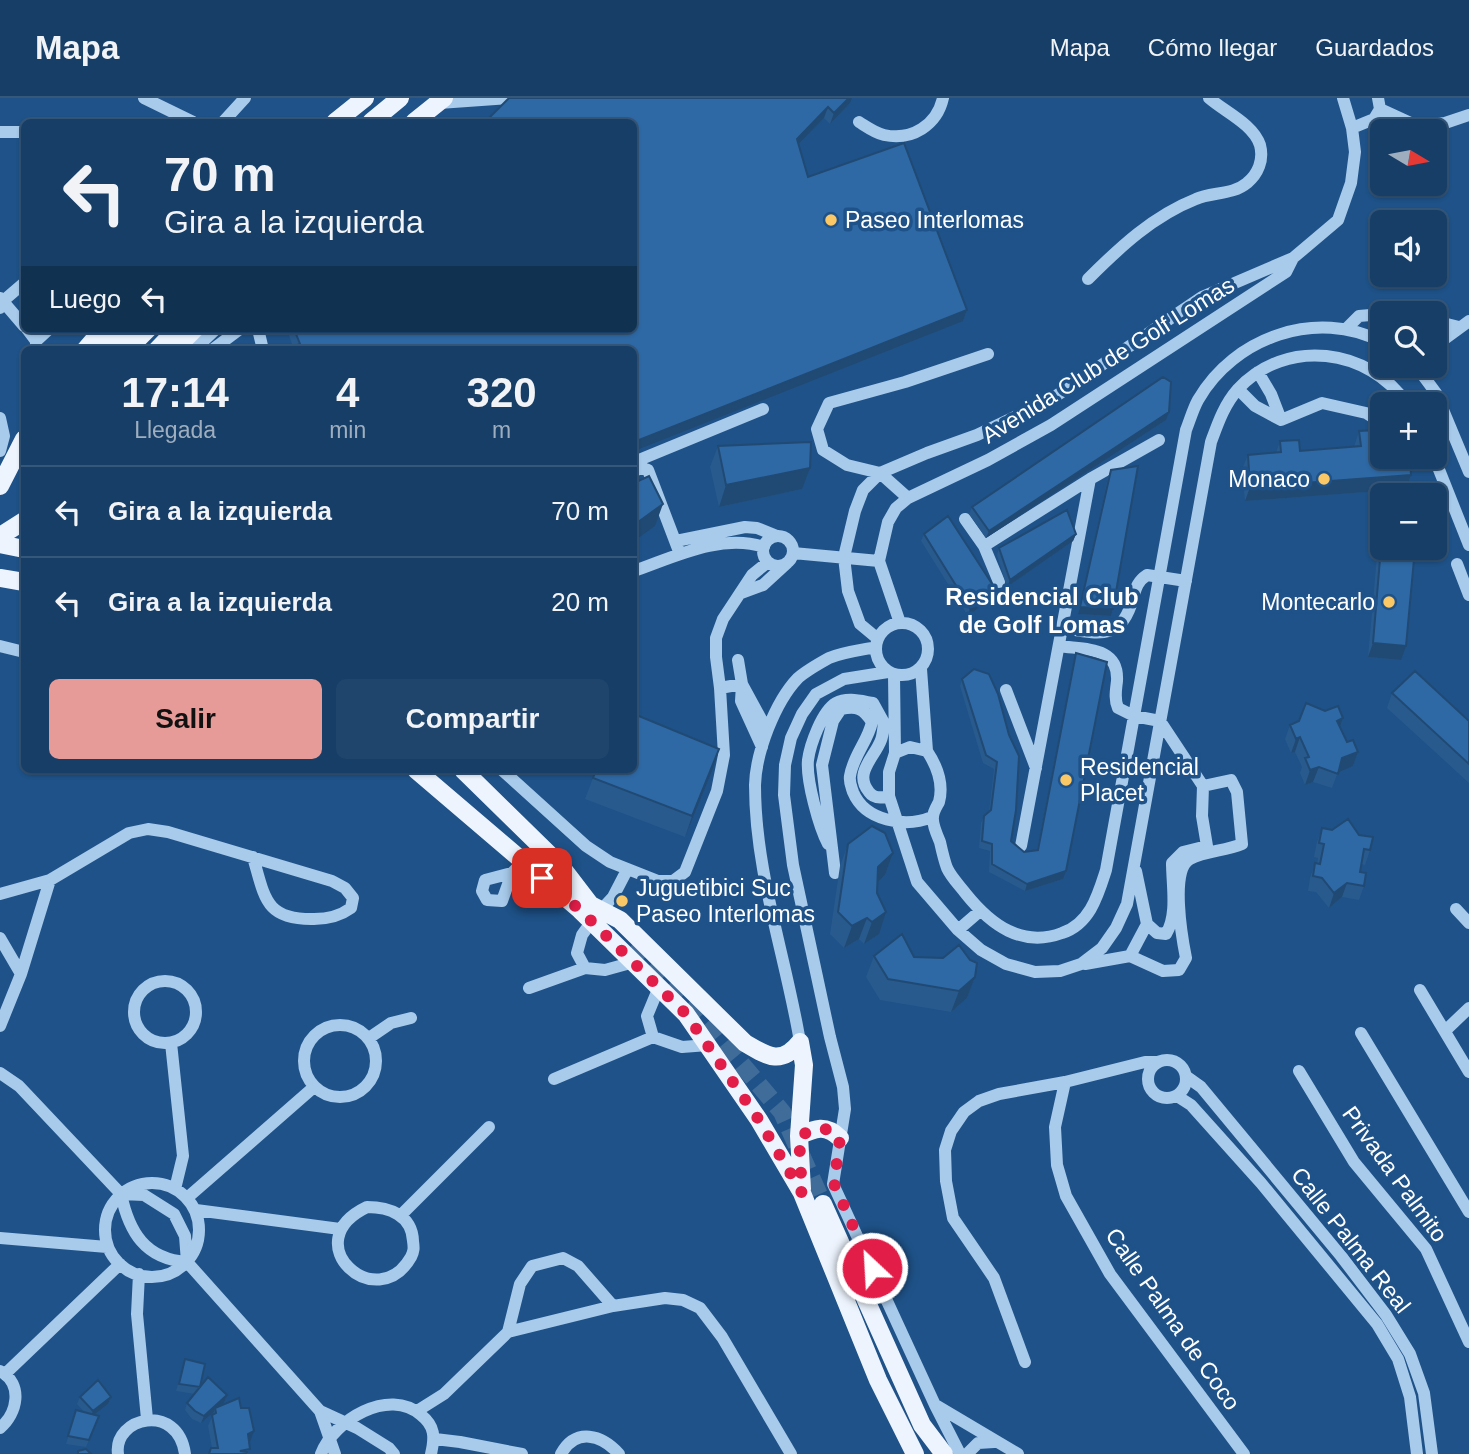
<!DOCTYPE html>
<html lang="es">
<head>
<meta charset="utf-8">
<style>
  :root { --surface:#163e66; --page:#1f456c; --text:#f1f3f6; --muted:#9eaebf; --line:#35577a; --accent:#e69b98 }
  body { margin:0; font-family:Helvetica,sans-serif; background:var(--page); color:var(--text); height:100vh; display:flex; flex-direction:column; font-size:26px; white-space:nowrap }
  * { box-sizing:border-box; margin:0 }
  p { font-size:23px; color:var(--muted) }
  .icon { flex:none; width:38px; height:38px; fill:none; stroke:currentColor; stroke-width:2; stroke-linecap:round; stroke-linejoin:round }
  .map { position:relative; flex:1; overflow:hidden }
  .drawer { position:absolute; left:21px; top:248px; width:616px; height:427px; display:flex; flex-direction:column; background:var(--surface); border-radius:10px; box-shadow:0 2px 5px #0004,0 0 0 2px var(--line) }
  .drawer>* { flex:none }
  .guide { position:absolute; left:21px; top:21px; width:616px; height:214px; border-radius:10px; box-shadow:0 2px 5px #0004,0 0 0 2px var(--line); background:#163e66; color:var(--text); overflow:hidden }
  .needle { width:46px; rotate:100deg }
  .tools { position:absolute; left:1370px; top:21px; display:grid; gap:14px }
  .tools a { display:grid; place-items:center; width:77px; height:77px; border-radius:10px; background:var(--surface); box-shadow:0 2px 5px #0004,0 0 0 2px var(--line); font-size:35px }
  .pin { position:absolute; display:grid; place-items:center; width:60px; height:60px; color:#fff; margin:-30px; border-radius:14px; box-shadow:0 4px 10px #0006 }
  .me { position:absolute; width:77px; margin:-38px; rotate:335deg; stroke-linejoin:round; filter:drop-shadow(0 0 5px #0008) }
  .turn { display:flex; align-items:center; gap:24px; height:147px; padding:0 28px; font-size:32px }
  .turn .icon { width:91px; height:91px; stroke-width:2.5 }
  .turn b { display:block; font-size:49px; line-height:60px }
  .then { display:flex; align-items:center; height:66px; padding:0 28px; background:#0003; gap:14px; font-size:26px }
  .eta { display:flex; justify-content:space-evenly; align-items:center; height:119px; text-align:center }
  .eta b { font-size:42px; font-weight:700; line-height:49px }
  .button { display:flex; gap:14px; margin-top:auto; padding:14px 28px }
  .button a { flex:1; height:80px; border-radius:10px; background:var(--accent); color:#111; font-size:28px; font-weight:700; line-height:80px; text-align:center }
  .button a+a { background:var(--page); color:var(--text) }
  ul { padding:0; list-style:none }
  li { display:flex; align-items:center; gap:21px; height:91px; padding:0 28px; border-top:2px solid var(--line) }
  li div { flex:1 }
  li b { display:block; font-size:26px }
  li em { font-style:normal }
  header { display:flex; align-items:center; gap:42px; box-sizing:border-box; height:98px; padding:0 35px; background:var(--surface); border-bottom:2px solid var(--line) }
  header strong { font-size:33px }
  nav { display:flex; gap:38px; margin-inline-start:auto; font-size:24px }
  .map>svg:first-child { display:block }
</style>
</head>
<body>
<header>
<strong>Mapa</strong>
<nav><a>Mapa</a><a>Cómo llegar</a><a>Guardados</a></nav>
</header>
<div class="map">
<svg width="1469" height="1356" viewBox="0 0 1469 1356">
  <rect width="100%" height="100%" fill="#1e5288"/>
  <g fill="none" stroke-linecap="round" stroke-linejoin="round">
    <path stroke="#406c9a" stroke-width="18" stroke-dasharray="18 9" stroke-linecap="butt" d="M631,848L683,897L782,1014L823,1106"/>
    <path stroke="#a8caeb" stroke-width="12" d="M144,0L193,24
      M439,5L511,0
      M1380,11L1417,28L1445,25L1469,17
      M223,24L245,0
      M859,24C867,29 875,35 884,37C912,43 937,27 943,0
      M1352,30L1374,21L1380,11L1378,0
      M0,34H24
      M1088,181C1120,149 1153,118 1196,101C1211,94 1233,97 1247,85C1258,76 1264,62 1260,47C1253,26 1225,14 1209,0
      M0,200L24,228
      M0,210L3,203L24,185
      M1395,215H1399
      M1435,223L1459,229
      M27,231L36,243V252
      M258,231L263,252
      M1346,231L1359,218L1382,216
      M36,243L49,231
      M1435,248L1469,223
      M194,252L216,231
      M212,252L240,231
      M1416,268L1436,295L1469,374
      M1258,274L1271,296L1281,322
      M1238,291L1255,308L1281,322L1322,305L1366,315L1382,325
      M0,320L4,338L0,353
      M1434,359L1469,447
      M634,364L763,311
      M634,373L642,370L648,372L680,456
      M908,400L880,375L847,367L823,352L817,331L829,305L905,284L988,256
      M965,421L984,448L999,484
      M763 453a15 15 0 1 1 30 0a15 15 0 1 1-30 0Z
      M676,443L745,429L757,430L777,438
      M984,448L1090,381
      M793,455L879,463
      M1457,466L1469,497
      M634,473C674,459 721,435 764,449
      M741,495L763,487L787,465
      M876 551a26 26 0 1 1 52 0a26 26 0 1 1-52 0Z
      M900,525L879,463L888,424L896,410L908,400L988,362L1051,327L1286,174L1293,160
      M1063,530C1099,536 1122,543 1133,500C1136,489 1138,483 1147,477L1186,483
      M878,541L860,526L848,493L844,459L855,413L863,392L880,375L927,355L977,337L1050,302L1202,199L1293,160L1338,122L1351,85L1355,54L1352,30L1343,0
      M0,548L24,554
      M1059,548C1085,552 1119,548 1117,583C1116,592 1114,601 1118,610L1134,618L1160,623L1203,688
      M738,562L742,586L767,632
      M921,571L927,653C937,668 944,685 939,704C937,708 933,714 933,719C932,726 937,737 940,744C942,753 944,762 947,770C951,779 960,788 966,796C991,827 1022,850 1062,835C1090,826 1098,797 1106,772L1186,332C1190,322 1193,311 1198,302C1234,239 1317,210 1382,244
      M888,574L844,581L816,596L802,616L791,640L785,667L784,697L793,767L830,939L843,989L845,1011L833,1086L935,1307L960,1356
      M894,577L895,655L889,674V698L917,784L958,832L981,852L1006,866L1035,874L1060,873L1081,866L1102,850L1116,830L1127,806L1211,344C1218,325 1224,307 1238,291C1286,239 1369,250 1407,306
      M720,590L742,586L741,603L762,649
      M1006,592L1036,670
      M895,655L910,649L927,653
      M502,672L586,748L610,764L658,783H673L685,774L717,693L724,657L720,590L716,559V540L723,521L752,477L768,464
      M828,746C819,729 806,682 808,662C810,647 822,613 836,605C847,599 861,603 873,605L884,625C883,631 883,637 881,642C875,659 853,675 869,694C874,701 882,700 889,698
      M1021,748L1090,381L1159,342
      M512,775L502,803L487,802L482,793L485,782L512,775L524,763
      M835,775L822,667L833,623L841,611C857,608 863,610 872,624C868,643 853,658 850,678C849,684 851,688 853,694C865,723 905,730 932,719
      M0,796L50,782L129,735L148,731L168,734L332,783L345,790L353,800L351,810C340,818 328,821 314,821C265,822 265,800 253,759
      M1456,811L1469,825
      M601,812L613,799L627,772
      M592,823L582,837L577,855L585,870L605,872L634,864
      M958,832L980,813
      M0,840L21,876
      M1130,858L1147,826L1136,773
      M1085,866L1130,858L1163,873L1179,872L1186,860C1182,840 1170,772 1190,761C1205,753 1226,753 1242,746L1237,694L1231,682L1203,688L1202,718L1207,748L1183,754L1172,765C1172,787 1178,817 1166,836L1157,835L1147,826
      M134 914a31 31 0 1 1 62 0a31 31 0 1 1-62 0Z
      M659,889L647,918L653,939L682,949L708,947
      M529,890L585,870
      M1420,892L1469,974
      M304 963a36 36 0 1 1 72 0a36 36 0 1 1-72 0Z
      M0,928L21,876L50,782
      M1445,933L1469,910
      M1361,935L1469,1114
      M369,940L391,925L411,920
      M800,944C786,859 755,775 755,687C756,654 775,604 798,580C806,573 820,565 829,560C843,554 862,552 876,549
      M171,945L183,1058L175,1091
      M1148 981a19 19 0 1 1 38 0a19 19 0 1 1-38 0Z
      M1299,973L1354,1064L1426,1151L1469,1244
      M0,975L19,988L121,1096C129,1134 145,1161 187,1164
      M1187,979L1201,989L1341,1158L1386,1217L1410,1256L1424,1295L1432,1356
      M554,981L653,939
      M1065,984L1055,1029L1057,1067L1066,1098L1110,1176L1244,1356
      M1177,998L1191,1007L1261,1085L1377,1226L1398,1261L1410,1299L1417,1356
      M105 1132a47 47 0 1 1 94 0a47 47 0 1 1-94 0Z
      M121,1096L144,1097L174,1116L185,1138L187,1164L320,1313L357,1330L389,1350L394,1356
      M187,1100L314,989
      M367,1109C389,1109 412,1117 413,1143C414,1150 414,1153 411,1159C377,1219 294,1144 367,1109Z
      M196,1112L340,1131
      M401,1117L489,1029
      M0,1140L107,1149
      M139,1176L137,1216L147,1321
      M508,1234L520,1186L532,1168L563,1160L578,1168L613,1208
      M1025,1264L994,1180L953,1120L946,1083L945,1052L951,1033L964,1014L979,1003L999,996L1065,984L1145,964H1158
      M5,1276L120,1166
      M937,1308L1018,1356
      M320,1313L335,1356
      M417,1313L444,1296L508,1234L613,1208L665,1200L683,1202L700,1210L722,1239L791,1356
      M0,1330C17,1316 24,1286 0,1273
      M435,1341L460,1344L522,1356
      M118,1356C113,1319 178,1304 185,1356
      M321,1356C334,1322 389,1289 421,1317C435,1328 435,1339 431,1356
      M561,1356C576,1329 602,1337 619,1356
      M967,1356L978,1345L994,1344"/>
    <path stroke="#edf4fe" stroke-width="18" d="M335,24L365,0
      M371,24L400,0
      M414,24L444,0
      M85,252L103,231
      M106,252L127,231
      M127,252L148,231
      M157,252L177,231
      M174,252L195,231
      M0,388L24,341
      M0,438L24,423
      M0,446L24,451
      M0,480L24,484
      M416,672L580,812L686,916L759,1022L802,1095L878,1282L915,1356
      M463,672L560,767L596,814
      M589,806L620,822L745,945C767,958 781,968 800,944
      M800,944L804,967L799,1038L802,1091
      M799,1038C815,1030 826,1026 840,1040
      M823,1106L922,1327L944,1356"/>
  </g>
  <path fill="#285a8e" d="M850,5L830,26L824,20L799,46L808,79L967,212L963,223L293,249L287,231H634V24Z
    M1166,322L986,440L969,416L972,409Z
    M1359,333L1380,347L1411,377L1406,391L1245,403L1242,371L1248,357L1276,355L1280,343L1300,353L1354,349Z
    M718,348L802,391L719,409L710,369Z
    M1111,372L1113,511L1111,518L1078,516L1108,379Z
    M1382,424V450L1401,562L1368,559L1379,435Z
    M924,436L996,492L993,499L968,518L921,443Z
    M1076,436L1073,443L1007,489L997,457L999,450Z
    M1076,555L1063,781L1025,793L989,774L990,753L979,750L981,725L984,718L989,714L994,671L983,665L960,588L962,581L989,576L1011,743L1024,754L1037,752L1074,562Z
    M1392,595L1469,623V685L1387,610Z
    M1343,620L1340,629L1347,644L1358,654L1353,668L1338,674L1332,690L1313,684L1305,687L1300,675L1302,669L1295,654L1291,655L1285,641L1290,627Z
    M712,673L685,739L585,701L593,680Z
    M1322,730L1370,752L1365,767L1361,766L1360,774L1364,788L1359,802L1342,799L1329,810L1316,794L1308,793L1310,780L1315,765L1317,766L1318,760L1314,759L1317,744Z
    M848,746L893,755L885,777L877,784V795L879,836L864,846L859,841L844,850L830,836L840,768Z
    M874,858L914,859L975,879L967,900L951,914L880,902L866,879Z
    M185,1261L200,1289L227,1297L224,1305L220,1308L250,1344L248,1356L212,1350L208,1328L214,1314L201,1325L192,1321L185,1312L187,1305L195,1296L176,1293Z
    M80,1299H111L108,1306L94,1317L99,1318L86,1349L66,1346L76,1312L85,1315L77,1306Z"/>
  <path fill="#204a74" d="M849,0H852L850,5L830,26L834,15Z
    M828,9L824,20L793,52L797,41Z
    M967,212L963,223L634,353V344Z
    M1169,314L1166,322L986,440L989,433Z
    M810,370L802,391L719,409L726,387Z
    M1411,377L1406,391L1245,403L1250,389Z
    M663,406L655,428L634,443V427Z
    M1076,436L1073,443L1007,489L1010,482Z
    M996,492L993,499L968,518L970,510Z
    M1080,509L1113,511L1111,518L1078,516Z
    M1373,545L1406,548L1401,562L1368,559Z
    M1343,620L1338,635L1337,623Z
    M1300,639L1295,654L1291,655L1296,641Z
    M719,651L712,673L685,739L692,718Z
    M1358,654L1353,668L1337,675L1342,660Z
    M1319,669L1313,684L1305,687L1310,672Z
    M893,755L885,777L870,791L878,769Z
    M1066,773L1063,781L1025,793L1027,786Z
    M1347,785L1342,799L1329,810L1334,795Z
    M886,814L879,836L864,846L872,824Z
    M867,820L859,841L844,850L852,828Z
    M975,879L967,900L951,914L959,893Z
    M227,1297L224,1305L215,1312V1310L214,1314L201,1325L204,1318Z
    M111,1299L108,1306L90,1320L93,1313Z
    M254,1333L250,1344L244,1347L248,1336Z"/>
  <path fill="#2e69a5" stroke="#204a74" stroke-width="2" d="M509,0H849L834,15L828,9L797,41L808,79L904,45L967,212L634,344V252H284L300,246L294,231H634V24H485Z
    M1163,279L1171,284L1169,314L989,433L972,409Z
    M1378,332L1380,347H1382V359H1410L1411,377L1250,389L1248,357L1281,354L1280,343L1299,342L1300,353L1361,348L1359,333Z
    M811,344L810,370L726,387L718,348Z
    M1138,368L1113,511L1080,509L1111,372Z
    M649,378L663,406L634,427V385Z
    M1067,412L1076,436L1010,482L999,450Z
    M948,418L996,492L970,510L924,436Z
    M1382,437V450H1415L1406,548L1373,545Z
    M1076,555L1107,564L1066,773L1027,786L992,766V746L982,743L984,718L991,712L997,664L986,657L962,581L974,571L989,576L998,596L1009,637L1019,658L1016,712L1011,743L1024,754L1038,752Z
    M1415,573L1469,623V666L1392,595Z
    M1306,605L1325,613L1338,608L1343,620L1337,623L1347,644L1353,642L1358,654L1342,660L1338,676L1319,669L1310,672L1305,660L1309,659L1300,639L1296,641L1290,627L1299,623Z
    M634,616L719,651L692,718L593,680L596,672H634Z
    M1348,721L1359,737L1373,739L1370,752L1364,751L1360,774L1366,775L1364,788L1347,785L1334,795L1322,780L1313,778L1315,765L1320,766L1324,746L1319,745L1322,730L1332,732Z
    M872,728L885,735L893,755L878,769L877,795L886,814L872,824L867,820L852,828L838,814L848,746Z
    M902,836L914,859L943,860L959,847L970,862L977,865L975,879L959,893L888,881L874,858Z
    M185,1261L205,1266L200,1289L179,1286Z
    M208,1279L227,1297L204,1318L195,1313L187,1305Z
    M98,1282L111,1299L93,1313L80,1299Z
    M239,1300L241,1310H249L254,1333L248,1336L250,1351L240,1353L247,1354L246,1356H209L211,1350H218L212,1317L216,1315L215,1310Z
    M76,1312L99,1318L89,1342L68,1338Z
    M86,1351L91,1356H78V1353Z"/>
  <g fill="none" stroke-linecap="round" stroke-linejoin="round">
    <path stroke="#e11d48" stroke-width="12" stroke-dasharray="0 21.6" d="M542,780L580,812L686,916L759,1022L802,1095L799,1038C816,1030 826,1026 840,1040L834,1086L872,1170"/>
  </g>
  <g fill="#fac867" stroke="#1e5288" stroke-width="2.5">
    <circle cx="831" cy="122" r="7"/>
    <circle cx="1324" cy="381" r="7"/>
    <circle cx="1389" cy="504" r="7"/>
    <circle cx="1066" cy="682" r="7"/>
    <circle cx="622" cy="803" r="7"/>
  </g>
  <g text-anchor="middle" stroke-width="7" stroke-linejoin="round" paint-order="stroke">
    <g font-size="23" fill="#fff" stroke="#1e5288" text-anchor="start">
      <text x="845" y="130">Paseo Interlomas</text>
      <text x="1310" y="389" text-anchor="end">Monaco</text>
      <text x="1375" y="512" text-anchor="end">Montecarlo</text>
      <text x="1080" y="677">Residencial<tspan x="1080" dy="26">Placet</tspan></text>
      <text x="636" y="798">Juguetibici Suc<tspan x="636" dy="26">Paseo Interlomas</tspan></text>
    </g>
    <g font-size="23" fill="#fff" stroke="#1e5288">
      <text transform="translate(1108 262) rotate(-32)" y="8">Avenida Club de Golf Lomas</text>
      <text transform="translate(1395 1076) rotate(54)" y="8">Privada Palmito</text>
      <text transform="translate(1351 1142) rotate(52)" y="8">Calle Palma Real</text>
      <text transform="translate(1173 1221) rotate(55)" y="8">Calle Palma de Coco</text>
    </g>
    <g font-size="24" font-weight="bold" fill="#fff" stroke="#1e5288">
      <text x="1042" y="507">Residencial Club<tspan x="1042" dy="28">de Golf Lomas</tspan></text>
    </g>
  </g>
</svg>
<div class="tools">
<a><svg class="needle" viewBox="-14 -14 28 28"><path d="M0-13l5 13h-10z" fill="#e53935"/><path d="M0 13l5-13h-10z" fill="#9eaebf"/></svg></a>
<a><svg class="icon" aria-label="sound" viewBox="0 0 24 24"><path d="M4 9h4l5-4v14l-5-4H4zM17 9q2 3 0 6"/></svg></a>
<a><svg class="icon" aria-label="search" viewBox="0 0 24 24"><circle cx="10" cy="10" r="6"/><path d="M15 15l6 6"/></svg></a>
<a>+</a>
<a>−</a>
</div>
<div class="pin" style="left:542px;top:780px;background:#d93025"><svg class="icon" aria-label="arrive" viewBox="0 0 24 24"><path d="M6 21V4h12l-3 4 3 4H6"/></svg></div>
<svg class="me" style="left:872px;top:1170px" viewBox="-20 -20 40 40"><circle r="17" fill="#e11d48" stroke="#fff" stroke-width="3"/><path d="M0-11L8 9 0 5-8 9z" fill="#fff"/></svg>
<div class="guide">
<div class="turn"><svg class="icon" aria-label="left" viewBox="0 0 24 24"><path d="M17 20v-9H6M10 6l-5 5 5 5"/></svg><div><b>70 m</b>Gira a la izquierda</div></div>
<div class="then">Luego<svg class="icon" aria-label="left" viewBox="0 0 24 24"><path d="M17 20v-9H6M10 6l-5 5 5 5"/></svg></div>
</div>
<section class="drawer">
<div class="eta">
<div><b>17:14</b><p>Llegada</p></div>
<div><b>4</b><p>min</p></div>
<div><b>320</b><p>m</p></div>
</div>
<ul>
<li><svg class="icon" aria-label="left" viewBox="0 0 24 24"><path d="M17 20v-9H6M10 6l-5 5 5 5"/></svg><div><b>Gira a la izquierda</b></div><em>70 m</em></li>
<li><svg class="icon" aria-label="left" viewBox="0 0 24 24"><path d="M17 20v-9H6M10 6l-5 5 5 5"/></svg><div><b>Gira a la izquierda</b></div><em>20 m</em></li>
</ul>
<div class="button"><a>Salir</a><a>Compartir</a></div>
</section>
</div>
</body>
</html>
